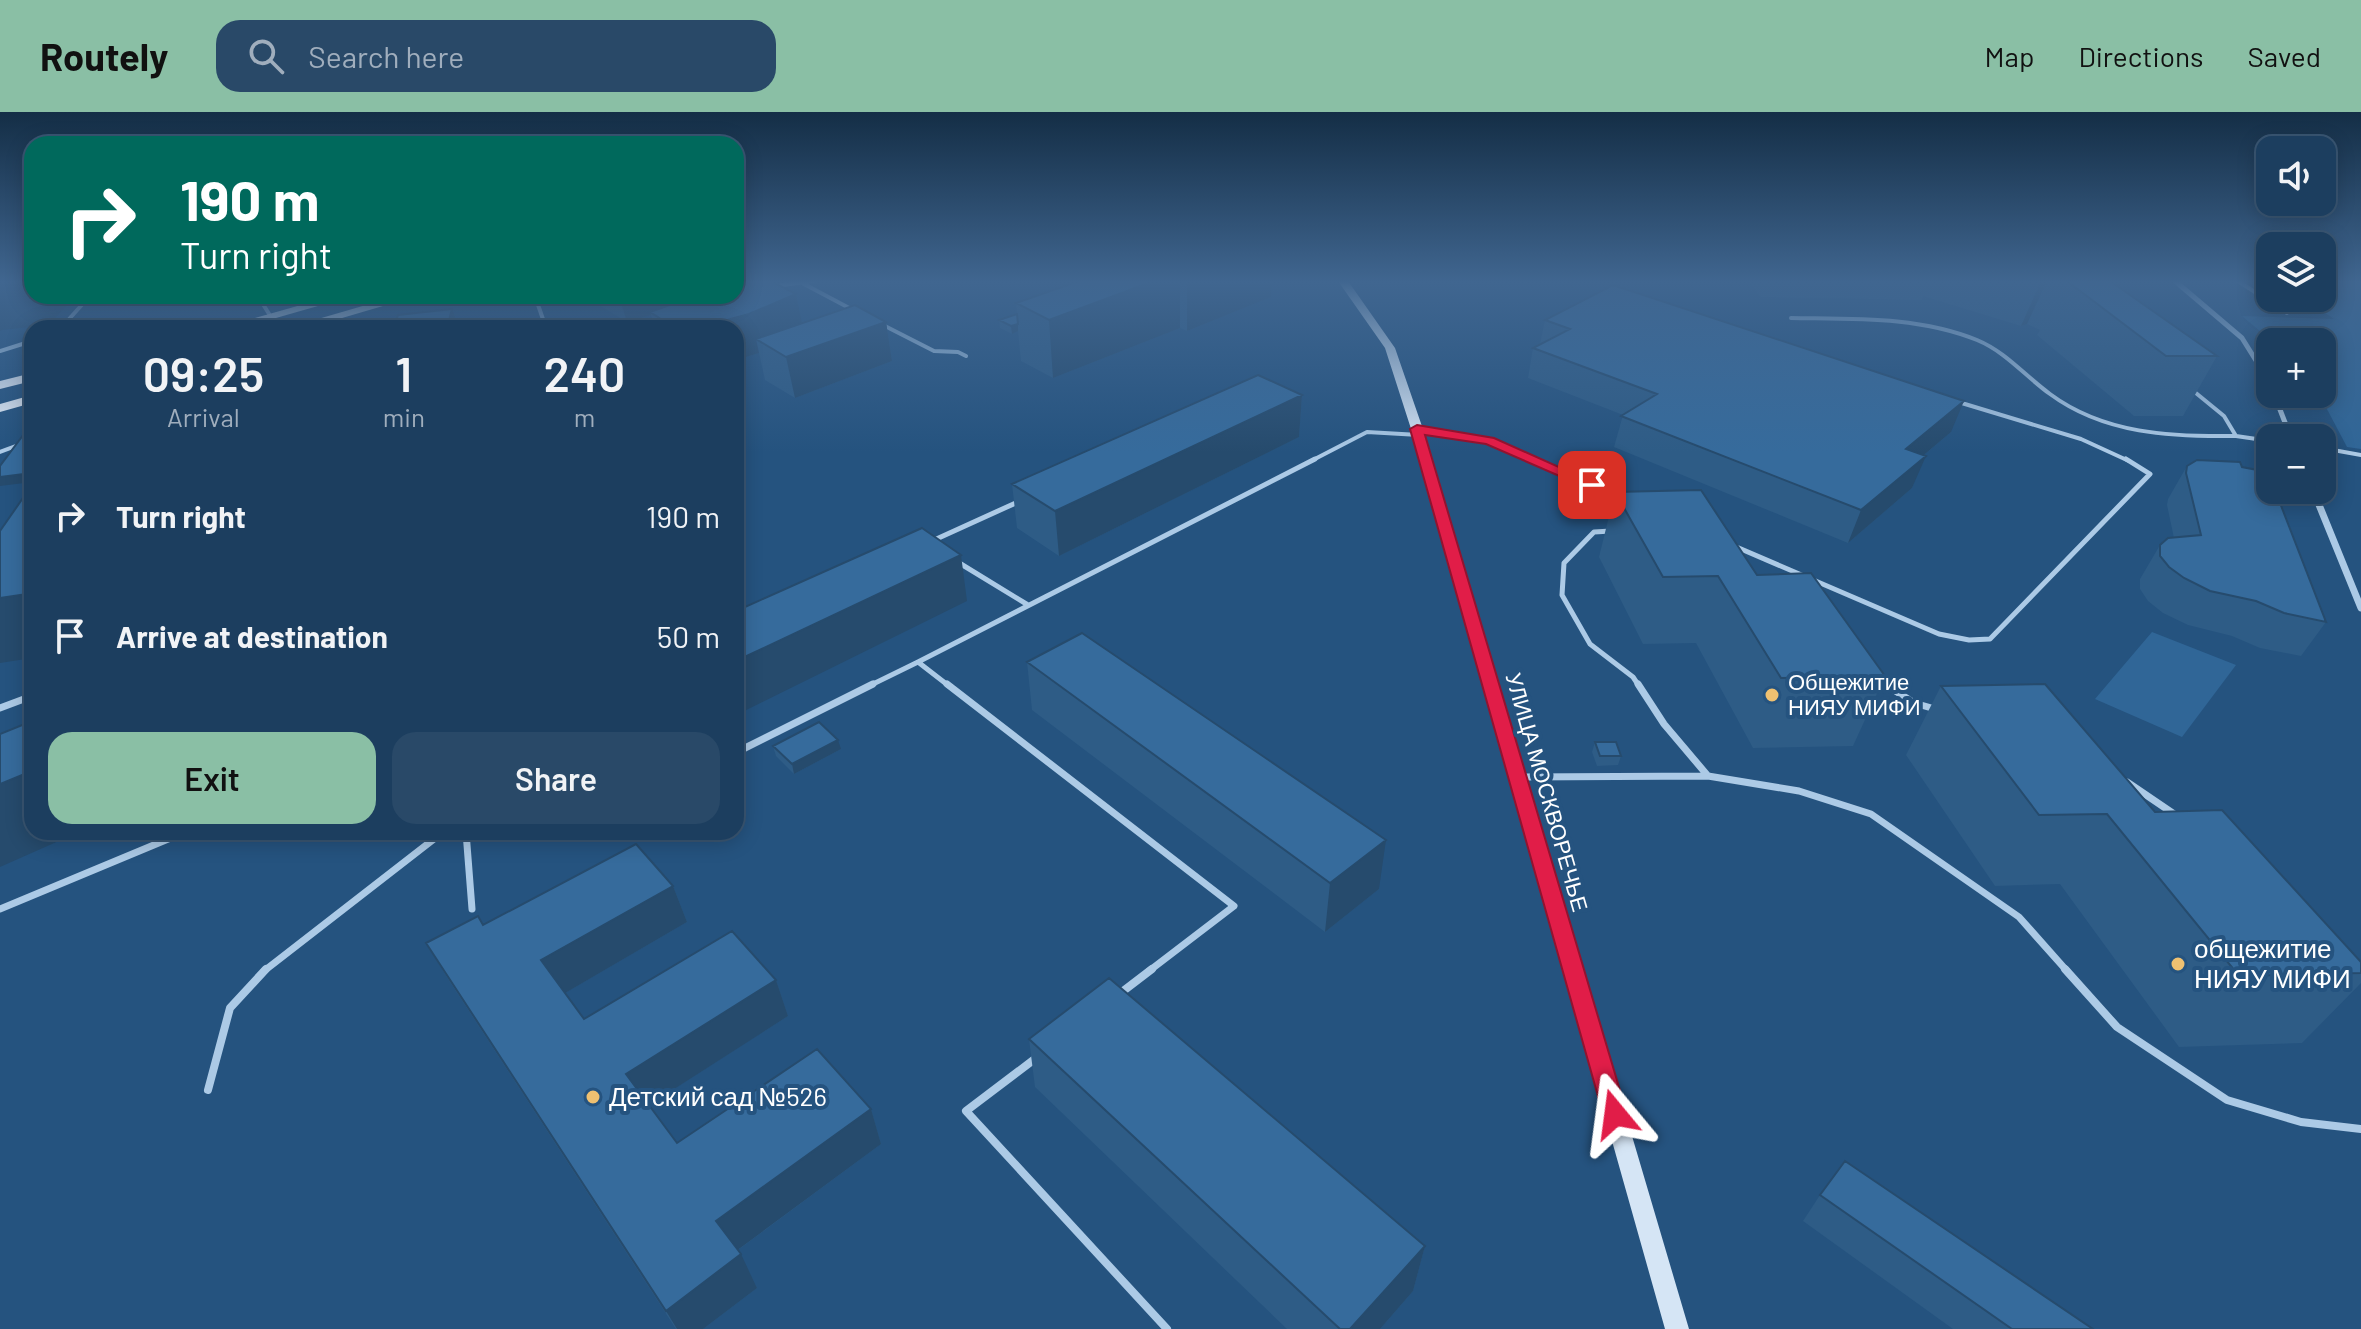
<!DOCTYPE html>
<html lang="en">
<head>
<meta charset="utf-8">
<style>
  :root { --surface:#1c3e5f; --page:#294968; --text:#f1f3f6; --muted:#a0aebd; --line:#3a5774; --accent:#8abfa5 }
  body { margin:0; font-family:Barlow,sans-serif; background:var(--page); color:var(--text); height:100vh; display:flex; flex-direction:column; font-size:30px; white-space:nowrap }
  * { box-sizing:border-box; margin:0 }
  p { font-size:26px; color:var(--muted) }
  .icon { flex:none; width:44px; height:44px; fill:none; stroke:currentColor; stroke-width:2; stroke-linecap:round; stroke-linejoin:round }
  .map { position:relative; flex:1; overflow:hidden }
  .side { position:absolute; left:24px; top:208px; width:720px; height:520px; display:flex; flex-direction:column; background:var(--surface); border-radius:24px; box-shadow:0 4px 20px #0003,0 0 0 2px var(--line) }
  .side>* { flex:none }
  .banner { position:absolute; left:24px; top:24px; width:720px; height:168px; border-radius:24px; box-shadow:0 4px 20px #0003,0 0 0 2px var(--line); background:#00695c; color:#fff; overflow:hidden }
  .buttons { position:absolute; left:2256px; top:24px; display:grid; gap:16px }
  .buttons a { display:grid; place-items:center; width:80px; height:80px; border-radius:16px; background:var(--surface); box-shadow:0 4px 20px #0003,0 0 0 2px var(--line); font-size:40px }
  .pin { position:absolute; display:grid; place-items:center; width:68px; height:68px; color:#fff; margin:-34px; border-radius:16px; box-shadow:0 4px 12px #0006 }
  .me { position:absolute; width:88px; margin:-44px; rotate:344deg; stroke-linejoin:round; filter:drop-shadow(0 0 6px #0008) }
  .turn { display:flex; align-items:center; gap:28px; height:168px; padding:0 24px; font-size:36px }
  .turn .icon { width:104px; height:104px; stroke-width:2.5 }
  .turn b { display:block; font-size:56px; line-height:68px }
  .eta { display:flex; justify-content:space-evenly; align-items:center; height:136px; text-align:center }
  .eta b { font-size:48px; font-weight:600; line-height:56px }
  .button { display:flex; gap:16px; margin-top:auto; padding:16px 24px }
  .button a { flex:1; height:92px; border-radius:24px; background:var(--accent); color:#111; font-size:32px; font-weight:600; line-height:92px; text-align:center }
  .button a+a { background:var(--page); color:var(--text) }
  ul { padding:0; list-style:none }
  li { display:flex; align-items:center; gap:24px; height:120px; padding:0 24px }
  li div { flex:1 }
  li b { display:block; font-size:30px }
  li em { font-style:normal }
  header { display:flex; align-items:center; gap:48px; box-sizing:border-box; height:112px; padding:0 40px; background:var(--accent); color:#111 }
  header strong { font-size:38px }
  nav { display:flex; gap:44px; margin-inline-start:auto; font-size:28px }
  .search { width:560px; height:72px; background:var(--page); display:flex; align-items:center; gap:20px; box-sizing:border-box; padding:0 28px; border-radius:24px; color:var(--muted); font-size:30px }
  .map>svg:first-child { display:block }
</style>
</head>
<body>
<header>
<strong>Routely</strong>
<div class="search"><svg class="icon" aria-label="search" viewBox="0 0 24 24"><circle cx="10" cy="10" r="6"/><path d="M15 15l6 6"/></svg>Search here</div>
<nav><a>Map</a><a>Directions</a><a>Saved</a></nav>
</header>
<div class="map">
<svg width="2361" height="1217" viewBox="0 0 2361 1217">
  <rect width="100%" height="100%" fill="#25537f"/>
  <path fill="#306697" d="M2322,169H2361V337L2347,335L2319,282H2322V230H2273L2242,204L2334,207L2303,186H2322Z
    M2152,520L2236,553L2182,625L2095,587Z"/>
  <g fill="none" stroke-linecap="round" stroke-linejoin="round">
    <path stroke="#accae6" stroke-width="4" d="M767,169L775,174L813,169
      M2238,169L2287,201
      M804,172L853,198
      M271,184L261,189L271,205
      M535,184L546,216
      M1791,206C1853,207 1918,204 1977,228C2006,240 2025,264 2050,282C2104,322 2171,325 2236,324
      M881,212L934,239L958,240L966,244
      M61,216L88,186L113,184
      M508,216L545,212
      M0,239L32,229
      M2191,277L2224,304L2236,324L2270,329
      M1955,289L2081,327L2129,349
      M1417,317L1489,329L1536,349
      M2322,336L2361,343
      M0,340L32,328
      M1311,349L1367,320L1419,323"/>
    <path stroke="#accae6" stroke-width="5" d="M1531,347L1621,385
      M1611,419L1594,420L1564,451L1562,483L1590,532L1633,565L1639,574
      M932,429L1020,389
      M1734,434L1939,522L1969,528L1990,527L2150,362L2126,347
      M956,449L1028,493
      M1875,566L1888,574
      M869,574L918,550
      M949,574L918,550L1315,347"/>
    <path stroke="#accae6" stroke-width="7" d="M947,572L1234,794L1149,859
      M1638,572L1664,612L1708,664L1799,679L1871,702L2019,805L2067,859
      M1885,572L1914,591L1935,597
      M0,596L32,584
      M745,636L873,572
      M1520,665L1708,664
      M2127,670L2177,704
      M466,720L472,797
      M0,797L185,720
      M264,859L443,720"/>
    <path stroke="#accae6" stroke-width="8" d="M2065,857L2117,915L2227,988L2301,1010L2361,1017
      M1118,883L1152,857
      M1036,946L966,999L1167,1217
      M208,978L230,896L266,857"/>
    <path stroke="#accae6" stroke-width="5" d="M2175,169L2242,226L2270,271
      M2274,282L2291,326"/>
    <path stroke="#accae6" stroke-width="7" d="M2313,378L2361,496"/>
    <path fill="#d5e5f5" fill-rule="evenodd" d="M1338,169H1348L1395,236L1425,323L1689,1217H1665L1413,323L1385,236Z"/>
    <path fill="#edf4fd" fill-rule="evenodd" d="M333,184H353L241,216H220Z
      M397,184H417L308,216H287Z
      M32,261V269L0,277V269Z
      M32,283V291L0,300V292Z"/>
  </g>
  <path fill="#2e5c86" d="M1079,169H1272L1271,185L1187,219L1180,216L1053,266L1021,249L1018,219L1012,222L1000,216L999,208L1017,202L1016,191Z
    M1748,169H2110L2217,244L2183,304H2134L2037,223L2040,218L2027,212L2021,214L1923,184L1922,188L1761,185L1748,170Z
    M796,182L802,212L886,210L892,249L795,286L765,268L759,241L736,248V216H655L651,203L627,210L599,193L596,184H736Z
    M1545,208L1951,320L1924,343L1912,376L1848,431L1614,335L1623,303L1528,266L1533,236L1540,232Z
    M1302,283L1299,325L1059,444L1017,416L1012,372Z
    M2187,354L2242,355L2326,510L2301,544L2260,536L2232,524L2188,513L2163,501L2148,489L2140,477V467L2160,433L2174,426L2167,393L2168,387Z
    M1598,377L1596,386L1586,395L1564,387L1566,378Z
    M1615,380L1757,463L1885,564L1853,634L1753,636L1696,531L1643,532L1599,445Z
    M1027,550L1379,777L1325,820L1032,598Z
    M1941,574L2155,700L2361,850V871L2302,931L2179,935L2060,772L1995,774L1906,643Z
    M1595,630L1621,644L1618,653L1597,654L1592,640Z
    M773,634L841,637L794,662L776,644Z
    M673,774L687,810L565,881L584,907L776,868L788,904L649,993L677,1031L871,997L881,1032L738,1138L757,1176L703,1217H676L448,867L426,831L483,813Z
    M1029,927L1425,1134L1413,1179L1380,1217H1287L1035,975Z
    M1820,1083L2093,1217H1953L1803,1109Z"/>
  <path fill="#264b6d" d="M0,169H32V184H75L49,213L2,218L0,219Z
    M1154,169H1180V216L1053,266L1049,208Z
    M1187,169H1272L1271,185L1187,219Z
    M2041,169H2047L2027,212L2021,214Z
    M796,182L804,221L756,227L759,241L736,248V216H696Z
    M619,184H710L650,200L651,203L627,210Z
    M452,197L459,216H447Z
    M886,210L892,249L795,286L786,245Z
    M1018,212V219L1012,222L1011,214Z
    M1302,283L1299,325L1059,444L1055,399Z
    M1964,289L1951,320L1893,369L1906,337Z
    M1926,344L1912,376L1848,431L1861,398Z
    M32,361V370L0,374V365Z
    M1598,377L1596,386L1586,395L1588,386Z
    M961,443L967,489L736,603V549Z
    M32,475V546L0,551V486Z
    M838,628L841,637L794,662L792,652Z
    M32,659V720H79L0,755V672Z
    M1386,728L1379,777L1325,820L1330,771Z
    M673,774L687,810L560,884L541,848Z
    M776,868L788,904L643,997L626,962Z
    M871,997L881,1032L732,1142L716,1109Z
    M1425,1134L1413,1179L1380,1217H1350Z
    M741,1142L757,1176L703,1217H677L666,1199Z"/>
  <path fill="#366b9c" stroke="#264b6d" stroke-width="2" d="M743,169H771L796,182L749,202L697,216H663L672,214L650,200L695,184H736V171Z
    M1079,169H1154L1049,208L1016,191Z
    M2067,169H2110L2217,244H2166Z
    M1613,173L1964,289L1906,337L1926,344L1861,398L1621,304L1657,282L1533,236L1570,217L1545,208Z
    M855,193L886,210L786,245L756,227Z
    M452,197L447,216H394L398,203Z
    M1017,202L1018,212L1011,214L999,208Z
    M517,211L516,216H480Z
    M1258,263L1302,283L1055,399L1012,372Z
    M32,321V361L0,365V354L24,322Z
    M2197,348L2240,350L2242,355L2268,360L2270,364V378H2275L2326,510L2284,501L2256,489L2210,479L2184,466L2169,455L2160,444V433L2168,426L2201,423L2186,361L2187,354Z
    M1577,369L1598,377L1588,386L1566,378Z
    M32,373V475L27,482L0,486V419Z
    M1701,378L1757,463L1811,461L1885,564L1781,566L1718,464L1663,465L1615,380Z
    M922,416L961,443L736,549V499Z
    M1082,521L1386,728L1330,771L1027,550Z
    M2045,572L2155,700L2222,698L2361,850V861L2239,864L2107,702L2039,703L1941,574Z
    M32,609V659L0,672V622Z
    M819,610L838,628L792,652L773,634Z
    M1595,630H1616L1621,644H1600Z
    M636,732L673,774L541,848L584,907L732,819L776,868L626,962L677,1031L817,937L871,997L716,1109L741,1142L666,1199L426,831L478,804L483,813Z
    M1109,866L1425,1134L1350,1217H1340L1029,927Z
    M1845,1049L2093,1217H2012L1820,1083Z"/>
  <linearGradient id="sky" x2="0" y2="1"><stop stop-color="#142e46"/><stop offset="0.5" stop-color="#406690"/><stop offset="1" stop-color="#406690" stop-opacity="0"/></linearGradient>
  <rect width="2361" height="340" fill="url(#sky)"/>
  <path fill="#e11d48" stroke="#92132f" stroke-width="2" d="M1417,313L1494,326L1599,373L1592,377L1587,376L1486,332L1425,323L1627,1002L1623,1010L1615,1013L1606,1010L1603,1002L1410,317Z"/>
  <g fill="#efc171" stroke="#25537f" stroke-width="3">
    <circle cx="1772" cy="583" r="8"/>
    <circle cx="2178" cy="852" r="8"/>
    <circle cx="593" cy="985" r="8"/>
  </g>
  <g text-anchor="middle" stroke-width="8" stroke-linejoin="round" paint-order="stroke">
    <g font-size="22" fill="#fff" stroke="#25537f" text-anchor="start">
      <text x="1788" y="578">Общежитие<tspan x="1788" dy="25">НИЯУ МИФИ</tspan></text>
    </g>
    <g font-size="22" fill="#fff" stroke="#25537f">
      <text transform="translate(1547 680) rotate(74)" y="8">УЛИЦА МОСКВОРЕЧЬЕ</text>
    </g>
    <g font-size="26" fill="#fff" stroke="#25537f" text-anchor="start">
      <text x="2194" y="846">общежитие<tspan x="2194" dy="30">НИЯУ МИФИ</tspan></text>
      <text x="609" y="994">Детский сад №526</text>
    </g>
  </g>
</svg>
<div class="buttons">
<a><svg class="icon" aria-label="sound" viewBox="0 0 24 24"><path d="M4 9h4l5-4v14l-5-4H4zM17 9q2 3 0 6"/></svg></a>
<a><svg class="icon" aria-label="layers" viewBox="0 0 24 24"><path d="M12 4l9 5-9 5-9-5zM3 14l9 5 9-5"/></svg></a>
<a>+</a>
<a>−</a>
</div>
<div class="pin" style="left:1592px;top:373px;background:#d93025"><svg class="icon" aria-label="arrive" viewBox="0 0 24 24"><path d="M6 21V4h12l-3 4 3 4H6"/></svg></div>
<svg class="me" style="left:1615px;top:1002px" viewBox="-20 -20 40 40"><path d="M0-17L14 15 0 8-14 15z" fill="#e11d48" stroke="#fff" stroke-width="4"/></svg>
<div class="banner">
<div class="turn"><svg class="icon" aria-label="right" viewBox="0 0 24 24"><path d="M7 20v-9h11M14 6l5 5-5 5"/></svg><div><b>190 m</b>Turn right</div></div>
</div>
<section class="side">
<div class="eta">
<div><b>09:25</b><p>Arrival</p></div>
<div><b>1</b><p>min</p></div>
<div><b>240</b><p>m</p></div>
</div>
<ul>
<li><svg class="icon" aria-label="right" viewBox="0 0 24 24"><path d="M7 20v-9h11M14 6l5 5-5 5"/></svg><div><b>Turn right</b></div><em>190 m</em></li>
<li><svg class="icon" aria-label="arrive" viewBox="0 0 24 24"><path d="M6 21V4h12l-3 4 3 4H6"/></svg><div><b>Arrive at destination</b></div><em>50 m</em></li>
</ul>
<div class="button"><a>Exit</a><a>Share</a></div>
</section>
</div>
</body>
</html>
